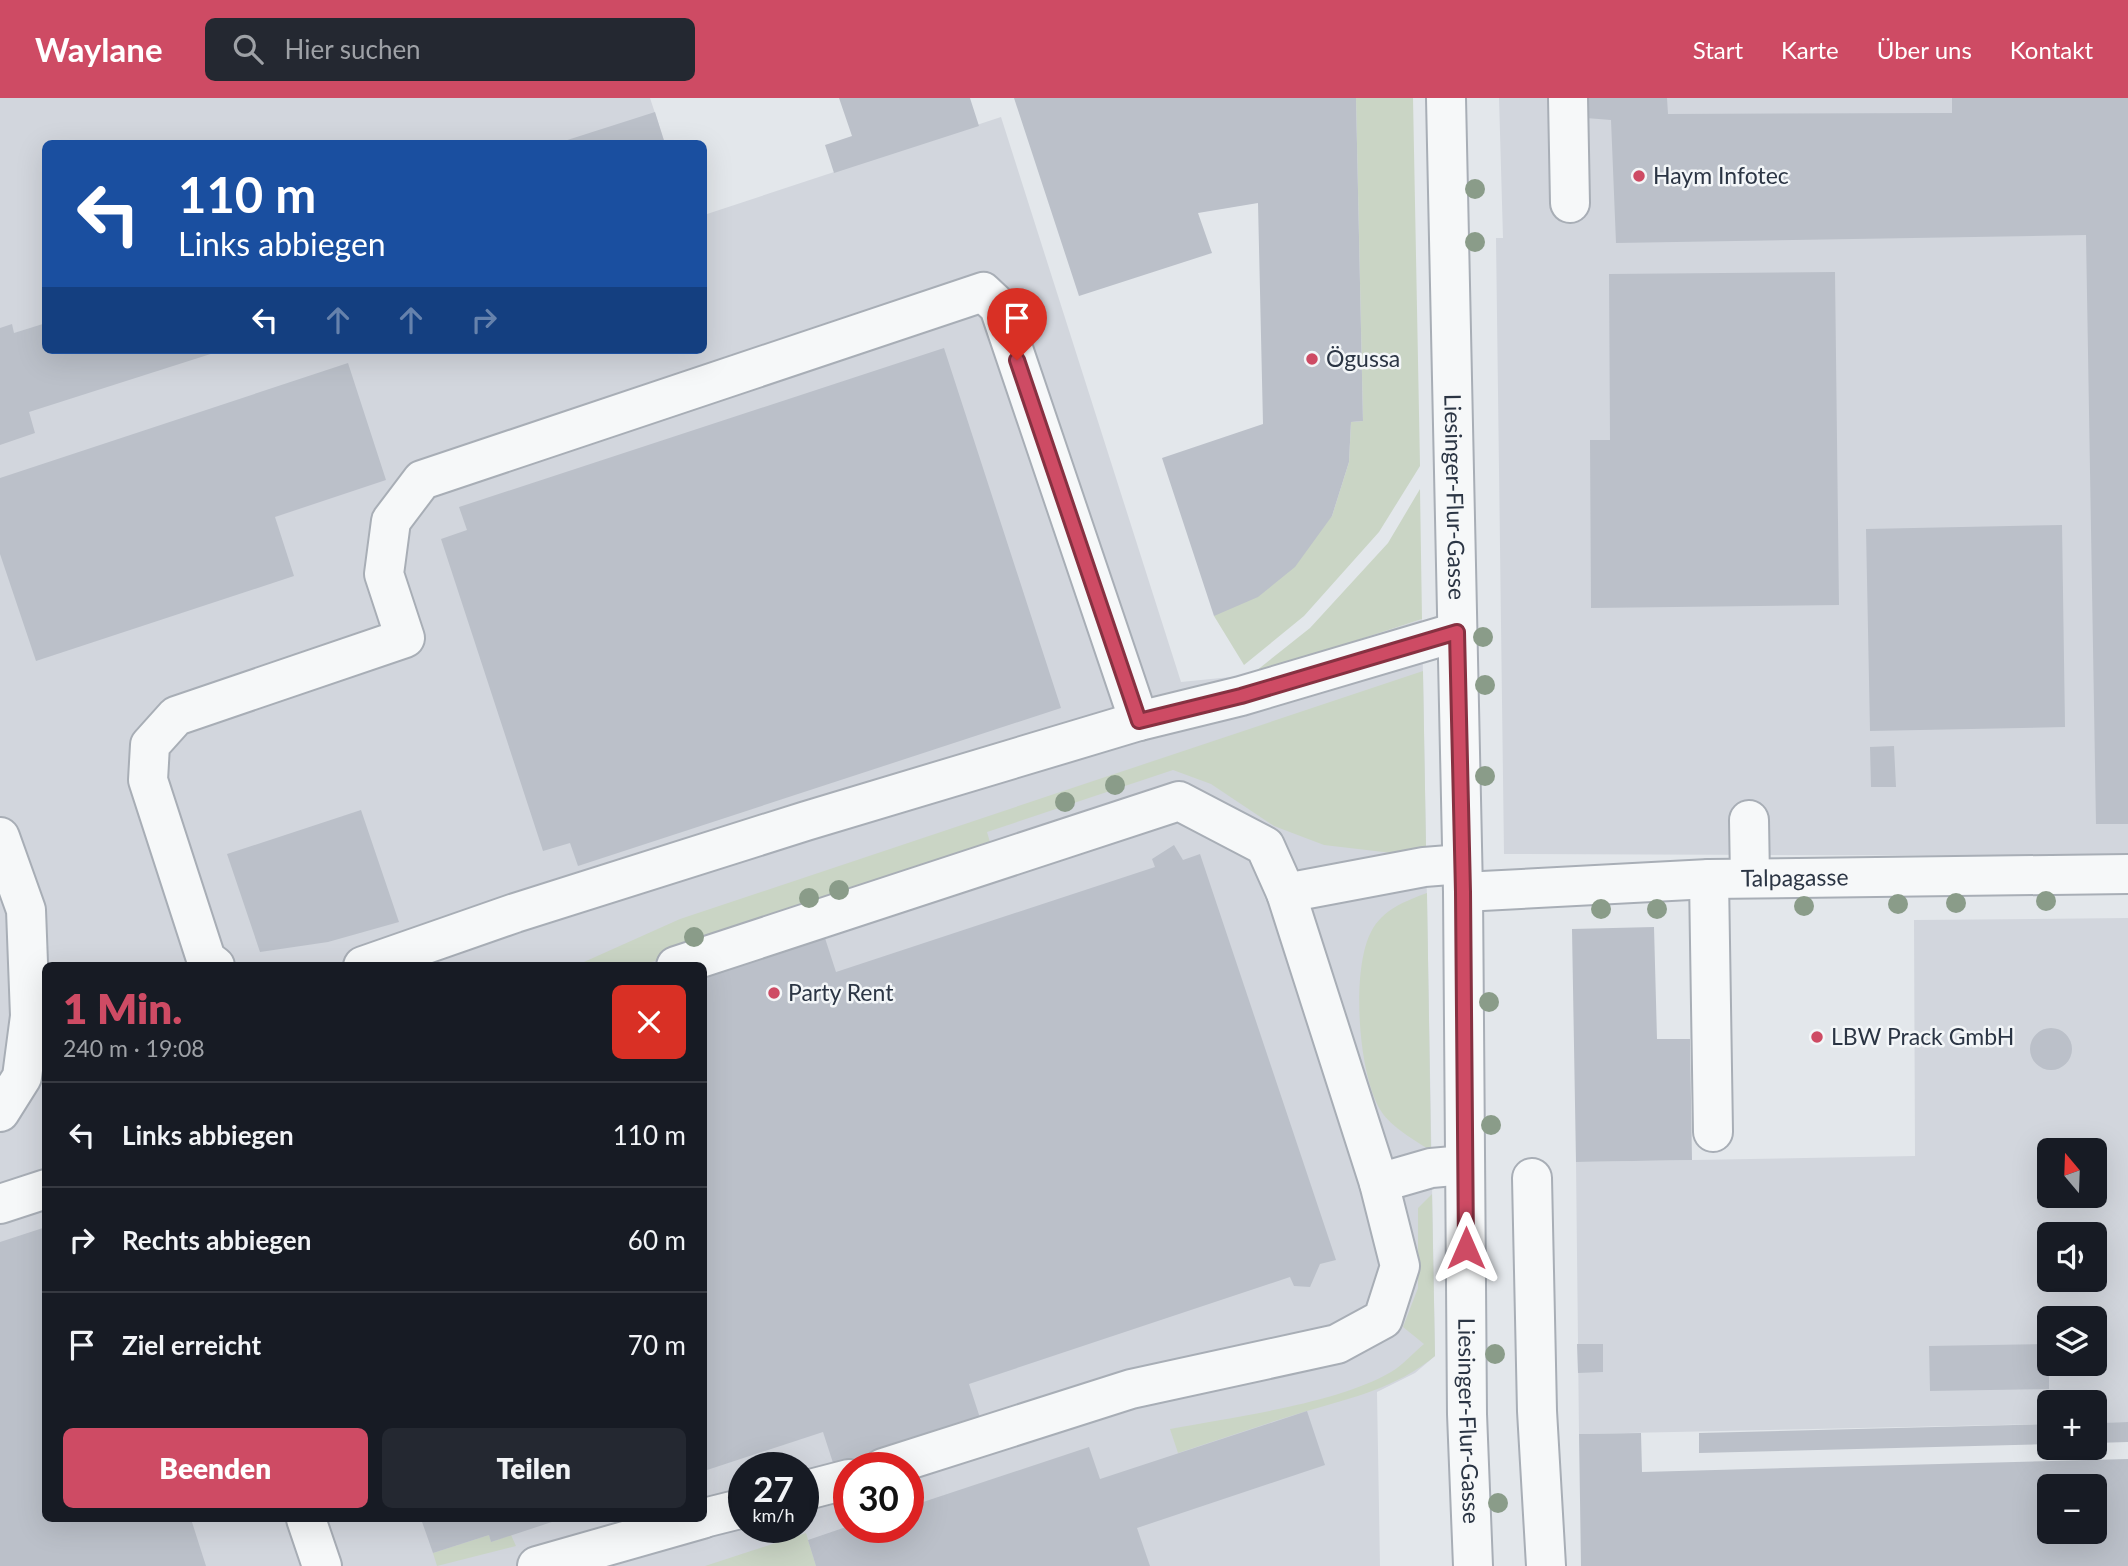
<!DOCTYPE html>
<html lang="de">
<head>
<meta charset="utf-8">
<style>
  :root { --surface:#171b24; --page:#242831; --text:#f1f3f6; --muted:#9ea1a6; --line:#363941; --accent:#ce4b64 }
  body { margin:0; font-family:Lato,sans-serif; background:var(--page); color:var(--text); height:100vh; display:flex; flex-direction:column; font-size:26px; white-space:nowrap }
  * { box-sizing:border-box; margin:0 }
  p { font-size:23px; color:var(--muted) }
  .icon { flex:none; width:38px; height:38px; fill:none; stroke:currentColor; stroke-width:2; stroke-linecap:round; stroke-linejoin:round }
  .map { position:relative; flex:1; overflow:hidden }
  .sheet { position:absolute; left:42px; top:864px; width:665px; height:560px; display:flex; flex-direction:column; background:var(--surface); border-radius:10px; box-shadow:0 7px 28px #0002 }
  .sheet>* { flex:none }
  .hud { position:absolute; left:42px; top:42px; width:665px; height:214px; border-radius:10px; box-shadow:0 7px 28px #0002; background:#1a4fa0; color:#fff; overflow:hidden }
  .needle { width:46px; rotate:341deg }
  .tools { position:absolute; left:2037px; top:1040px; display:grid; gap:14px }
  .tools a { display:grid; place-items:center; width:70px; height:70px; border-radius:10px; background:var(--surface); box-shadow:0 7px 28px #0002; font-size:35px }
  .speed { position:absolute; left:728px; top:1354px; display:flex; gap:14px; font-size:35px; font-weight:700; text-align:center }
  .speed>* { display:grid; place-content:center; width:91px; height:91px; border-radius:50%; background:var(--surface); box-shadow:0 7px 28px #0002; line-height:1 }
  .speed small { font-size:18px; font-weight:400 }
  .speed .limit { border:10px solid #d22; background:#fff; color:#111 }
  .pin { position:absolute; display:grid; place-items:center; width:60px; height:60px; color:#fff; margin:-72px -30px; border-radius:50% 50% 50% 0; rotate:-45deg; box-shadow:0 0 7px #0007 }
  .pin .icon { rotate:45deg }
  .me { position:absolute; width:77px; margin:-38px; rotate:0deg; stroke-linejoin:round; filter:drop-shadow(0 0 5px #0008) }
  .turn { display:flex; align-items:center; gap:24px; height:147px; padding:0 21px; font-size:32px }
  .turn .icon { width:91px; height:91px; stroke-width:2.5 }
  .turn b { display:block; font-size:49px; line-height:60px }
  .lanes { display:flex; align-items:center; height:66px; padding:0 21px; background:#0003; justify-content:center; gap:35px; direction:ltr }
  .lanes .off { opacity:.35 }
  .round { display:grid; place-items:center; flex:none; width:74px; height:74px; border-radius:10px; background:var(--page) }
  .summary { display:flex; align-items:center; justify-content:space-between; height:119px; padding:0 21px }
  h1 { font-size:42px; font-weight:800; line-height:52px; color:var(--accent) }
  .action { display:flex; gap:14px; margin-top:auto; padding:14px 21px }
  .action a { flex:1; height:80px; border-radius:10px; background:var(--accent); color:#fff; font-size:28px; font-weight:800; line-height:80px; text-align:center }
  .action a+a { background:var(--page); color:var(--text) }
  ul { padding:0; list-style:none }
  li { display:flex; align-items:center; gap:21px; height:105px; padding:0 21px; border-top:2px solid var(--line) }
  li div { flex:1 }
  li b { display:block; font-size:26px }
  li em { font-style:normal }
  header { display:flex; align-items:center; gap:42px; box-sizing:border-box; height:98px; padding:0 35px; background:var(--accent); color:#fff }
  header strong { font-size:33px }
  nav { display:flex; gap:38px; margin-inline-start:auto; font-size:24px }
  .search { width:490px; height:63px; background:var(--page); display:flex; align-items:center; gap:18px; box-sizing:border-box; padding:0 24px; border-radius:10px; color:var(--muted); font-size:26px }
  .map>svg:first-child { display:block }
</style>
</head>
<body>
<header>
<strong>Waylane</strong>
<div class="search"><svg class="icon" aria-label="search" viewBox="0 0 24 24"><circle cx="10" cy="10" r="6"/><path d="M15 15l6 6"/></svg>Hier suchen</div>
<nav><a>Start</a><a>Karte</a><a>Über uns</a><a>Kontakt</a></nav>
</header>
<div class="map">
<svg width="2128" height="1468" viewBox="0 0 2128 1468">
  <rect width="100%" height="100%" fill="#e3e7eb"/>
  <path fill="#d2d6dd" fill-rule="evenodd" d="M0,0H650L665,45L46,46V252H704V117L1001,19L1181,584L1251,577L1422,521L1435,1258L1415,1275L1377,1294L1380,1468H0ZM46,868H704V1421H46ZM744,1370H803V1430H744ZM849,1370H908V1430H849Z
    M1499,0H2128V758L1504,756L1496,140H1503Z
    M2128,820V1324L2095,1325V1304H2049V1326L1579,1336L1576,1064L1915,1058L1914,822ZM2049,1052H2095V1097H2049ZM2049,1136H2095V1181H2049ZM2049,1220H2095V1265H2049Z"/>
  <path fill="#cad5c5" d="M1356,0H1413L1420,368L1379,434L1304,518L1244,567L1214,518L1332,418L1349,364L1351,324L1363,323Z
    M1420,391L1422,521L1251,577L1310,530L1388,445Z
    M1423,573L1426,750L1392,755L1324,747L1274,728L1211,686L1173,672L987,734L992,751L640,868H575L680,821Z
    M1427,795L1431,1053C1415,1042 1392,1030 1381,1013C1358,977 1351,872 1371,834C1382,812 1405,803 1427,795Z
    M1432,1096L1435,1258C1396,1290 1354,1299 1307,1313C1264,1326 1221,1341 1178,1355L1170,1331C1233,1319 1336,1306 1391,1274C1403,1267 1413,1255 1424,1246L1403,1229L1418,1190V1110Z
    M806,1435L816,1468H705Z
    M489,1437L491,1444L511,1437L516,1448L437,1468L433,1455Z"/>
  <path fill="#bbc0c9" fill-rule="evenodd" d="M839,0H970L979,28L834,75L825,47L852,38Z
    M1014,0H1356L1363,323L1351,324L1349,364L1332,418L1295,469L1258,499L1214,518L1162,360L1263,326L1258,105L1198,115L1212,155L1079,198Z
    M1586,0H1667L1668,16L1952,15V0H2128V726H2096L2086,137L1616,145L1611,22L1586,20Z
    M655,14L665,46H558V45Z
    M1835,174L1839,507L1591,510L1590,342H1610L1609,176Z
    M46,225V252L220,253L29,314L35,335L0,347V230L12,226L14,235Z
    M944,250L1061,610L578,768L570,745L543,753L441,441L467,432L459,409Z
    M348,265L386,382L275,419L294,478L36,563L0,456V380Z
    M2062,427L2065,629L1870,633L1866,431Z
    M1894,648L1896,689H1871L1870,649Z
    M361,712L399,824L328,844L260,854L227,756Z
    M1174,747L1183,762L1200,756L1336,1162L1320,1166L1310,1189L1294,1188L1290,1179L969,1286L981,1323L835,1371L823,1334L704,1373V877L824,837L836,874L1155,769L1152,761Z
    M1654,829L1657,941H1690L1692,1062L1576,1064L1572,831Z
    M2030 951a21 21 0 1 1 42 0a21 21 0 1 1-42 0Z
    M46,1129V1421H191L206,1468H0V1144Z
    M1577,1246H1603V1274L1578,1275Z
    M2049,1246V1291L1930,1293L1929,1248Z
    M1307,1313L1325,1367L1137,1430L1150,1468H816L808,1442L849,1428L908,1430V1409L1089,1349L1100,1381Z
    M2128,1324V1344L2095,1345V1325Z
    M2049,1326V1346L1699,1355V1335Z
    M1641,1335L1642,1374L2128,1361V1468H1581L1579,1336ZM2049,1388H2095V1433H2049Z
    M421,1421H558V1422L491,1444L489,1437L433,1455Z"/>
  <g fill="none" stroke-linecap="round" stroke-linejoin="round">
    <defs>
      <g id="minor">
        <path id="s1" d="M1446,0L1463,794L1467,1316L1473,1468"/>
        <path d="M1568,0L1570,105"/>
        <path d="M1749,722L1750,780"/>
        <path d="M0,739L26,812L30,918L22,979L0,1014"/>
        <path d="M1709,781L1713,1034"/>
        <path id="s2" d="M1463,794L1709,781L2128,776"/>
        <path d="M1286,795L1424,769L1462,766"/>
        <path d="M215,868L206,861L148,682L150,647L176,618L405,540L384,476L391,423L422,382L983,194L999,209L1139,623"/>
        <path d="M363,868L515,815L806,723L1139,623L1241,598L1457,534"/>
        <path d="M676,868L1179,703L1265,748L1286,795L1379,1085L1400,1168L1383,1221L1337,1246L1131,1291L883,1370"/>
        <path d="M1532,1080L1537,1313L1546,1468"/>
        <path d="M1379,1085L1431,1070L1465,1067"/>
        <path d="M0,1106L46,1091"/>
        <path d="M803,1393L849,1381"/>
        <path d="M704,1420L744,1410"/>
        <path d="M306,1421L322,1468"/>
        <path d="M537,1468L702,1421"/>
      </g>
    </defs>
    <use href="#minor" stroke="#a8aeb6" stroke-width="42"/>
    <use href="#minor" stroke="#f6f8f9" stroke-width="38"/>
  </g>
  <g fill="#8a9c89">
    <circle cx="1475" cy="91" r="10"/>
    <circle cx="1475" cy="144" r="10"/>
    <circle cx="1483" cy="539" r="10"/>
    <circle cx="1485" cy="587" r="10"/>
    <circle cx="1485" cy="678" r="10"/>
    <circle cx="1115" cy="687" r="10"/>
    <circle cx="1065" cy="704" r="10"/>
    <circle cx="839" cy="792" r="10"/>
    <circle cx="809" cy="800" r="10"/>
    <circle cx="2046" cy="803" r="10"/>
    <circle cx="1956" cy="805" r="10"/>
    <circle cx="1898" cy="806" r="10"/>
    <circle cx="1804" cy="808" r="10"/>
    <circle cx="1601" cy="811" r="10"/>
    <circle cx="1657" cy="811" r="10"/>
    <circle cx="694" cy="839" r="10"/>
    <circle cx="1489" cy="904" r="10"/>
    <circle cx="1491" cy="1027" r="10"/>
    <circle cx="1495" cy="1256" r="10"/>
    <circle cx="1498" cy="1405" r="10"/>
  </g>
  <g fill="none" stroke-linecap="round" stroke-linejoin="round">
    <defs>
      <path id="route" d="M1017,262L1139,623L1241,598L1457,534L1463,794L1466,1150"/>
    </defs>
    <use href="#route" stroke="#863141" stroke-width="18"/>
    <use href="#route" stroke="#ce4b64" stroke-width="12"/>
  </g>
  <g fill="#ce4b64" stroke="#f3f6f8" stroke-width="2.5">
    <circle cx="1639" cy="78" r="7"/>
    <circle cx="1312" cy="261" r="7"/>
    <circle cx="774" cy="895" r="7"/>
    <circle cx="1817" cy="939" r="7"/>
  </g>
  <g text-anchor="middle" stroke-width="5" stroke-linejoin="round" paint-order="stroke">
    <g font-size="23" fill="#2b3544" stroke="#f3f6f8" text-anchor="start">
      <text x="1653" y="86">Haym Infotec</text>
      <text x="1326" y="269">Ögussa</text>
      <text x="788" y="903">Party Rent</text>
      <text x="1831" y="947">LBW Prack GmbH</text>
    </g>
    <g font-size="23" fill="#2b3544" stroke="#f3f6f8">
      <text dy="8" stroke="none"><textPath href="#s1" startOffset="399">Liesinger-Flur-Gasse</textPath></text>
      <text dy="8" stroke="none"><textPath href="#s2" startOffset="332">Talpagasse</textPath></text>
      <text dy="8" stroke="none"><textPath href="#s1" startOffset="1323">Liesinger-Flur-Gasse</textPath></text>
    </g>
  </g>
</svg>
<div class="tools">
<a><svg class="needle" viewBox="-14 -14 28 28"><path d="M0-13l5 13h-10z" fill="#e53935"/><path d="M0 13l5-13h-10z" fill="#9ea1a6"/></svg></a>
<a><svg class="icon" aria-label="sound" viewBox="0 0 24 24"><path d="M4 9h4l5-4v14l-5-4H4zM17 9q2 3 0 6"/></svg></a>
<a><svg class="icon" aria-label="layers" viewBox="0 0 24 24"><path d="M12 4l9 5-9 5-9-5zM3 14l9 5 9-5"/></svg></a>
<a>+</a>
<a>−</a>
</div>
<div class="speed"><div>27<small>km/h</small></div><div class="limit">30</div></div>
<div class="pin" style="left:1017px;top:262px;background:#d93025"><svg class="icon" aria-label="arrive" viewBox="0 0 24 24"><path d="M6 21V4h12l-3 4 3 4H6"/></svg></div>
<svg class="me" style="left:1466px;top:1150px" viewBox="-20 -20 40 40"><path d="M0-17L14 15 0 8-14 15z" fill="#ce4b64" stroke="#fff" stroke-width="4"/></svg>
<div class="hud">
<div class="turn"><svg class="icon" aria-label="left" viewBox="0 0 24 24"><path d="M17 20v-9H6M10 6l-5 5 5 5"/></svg><div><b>110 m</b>Links abbiegen</div></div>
<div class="lanes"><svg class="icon" aria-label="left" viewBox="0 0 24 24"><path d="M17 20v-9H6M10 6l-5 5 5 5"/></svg><svg class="icon off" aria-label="ahead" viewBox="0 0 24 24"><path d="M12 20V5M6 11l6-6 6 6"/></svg><svg class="icon off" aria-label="ahead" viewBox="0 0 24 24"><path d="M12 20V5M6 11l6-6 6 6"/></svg><svg class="icon off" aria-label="right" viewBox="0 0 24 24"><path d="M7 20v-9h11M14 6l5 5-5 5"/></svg></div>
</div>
<section class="sheet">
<div class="summary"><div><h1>1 Min.</h1><p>240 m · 19:08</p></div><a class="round" style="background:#d93025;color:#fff"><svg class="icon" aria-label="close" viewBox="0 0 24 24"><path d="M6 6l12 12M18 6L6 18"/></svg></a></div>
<ul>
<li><svg class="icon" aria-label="left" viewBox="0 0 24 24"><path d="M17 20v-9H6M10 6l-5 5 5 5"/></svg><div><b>Links abbiegen</b></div><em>110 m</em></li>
<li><svg class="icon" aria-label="right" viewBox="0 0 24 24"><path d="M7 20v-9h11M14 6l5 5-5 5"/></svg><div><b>Rechts abbiegen</b></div><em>60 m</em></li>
<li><svg class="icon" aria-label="arrive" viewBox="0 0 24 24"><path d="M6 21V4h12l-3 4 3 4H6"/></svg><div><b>Ziel erreicht</b></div><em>70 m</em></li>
</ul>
<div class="action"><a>Beenden</a><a>Teilen</a></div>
</section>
</div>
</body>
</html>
